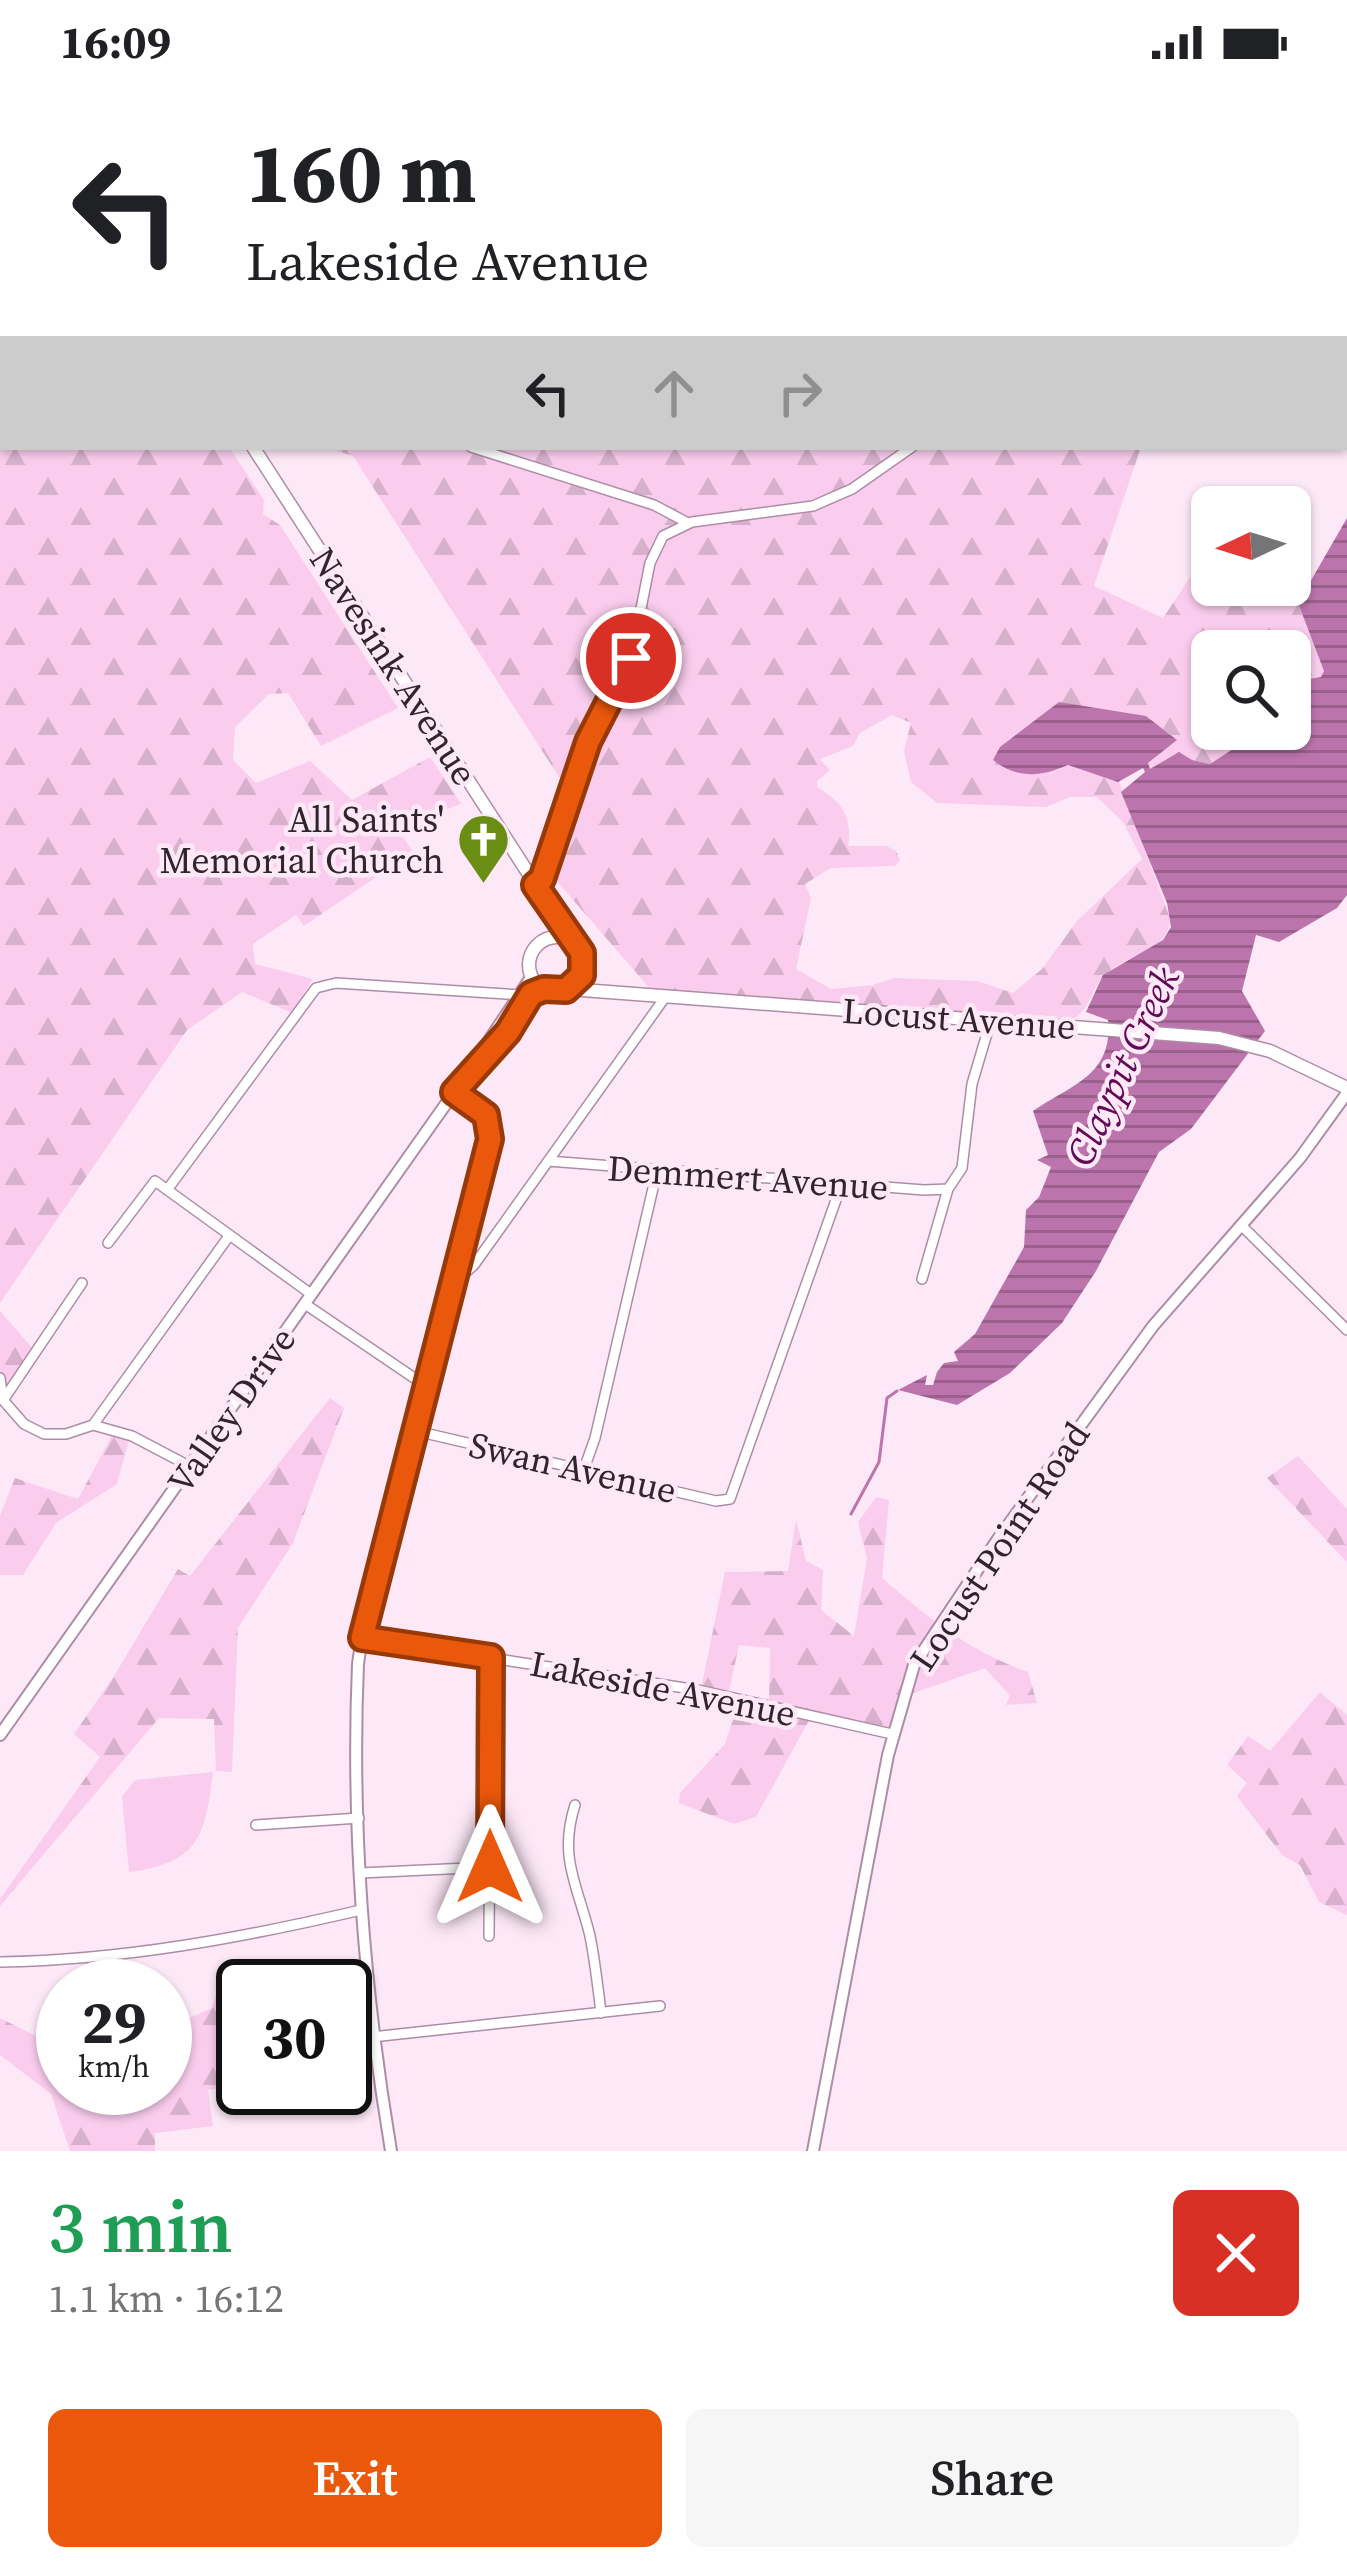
<!DOCTYPE html>
<html lang="en">
<head>
<meta charset="utf-8">
<style>
  :root { --surface:#fff; --page:#f6f6f6; --text:#202124; --muted:#757577; --accent:#ea580c }
  body { margin:0; font-family:"Source Serif 4",serif; background:var(--page); color:var(--text); height:100vh; display:flex; flex-direction:column; font-size:45px; white-space:nowrap }
  * { box-sizing:border-box; margin:0 }
  p { font-size:39px; color:var(--muted) }
  .icon { flex:none; width:66px; height:66px; fill:none; stroke:currentColor; stroke-width:2; stroke-linecap:round; stroke-linejoin:round }
  .map { position:relative; height:2067px; overflow:hidden }
  .panel { display:flex; flex-direction:column; background:var(--surface); flex:1 }
  .panel>* { flex:none }
  .guide { position:absolute; left:0px; top:0px; width:1347px; height:366px; box-shadow:0 3px 9px #0004; background:#fff; color:var(--text); overflow:hidden }
  .needle { width:78px; rotate:266deg }
  .controls { position:absolute; left:1191px; top:402px; display:grid; gap:24px }
  .controls a { display:grid; place-items:center; width:120px; height:120px; border-radius:18px; background:var(--surface); box-shadow:0 3px 9px #0004; font-size:60px }
  .speed { position:absolute; left:36px; top:1875px; display:flex; gap:24px; font-size:60px; font-weight:700; text-align:center }
  .speed>* { display:grid; place-content:center; width:156px; height:156px; border-radius:50%; background:var(--surface); box-shadow:0 3px 9px #0004; line-height:1 }
  .speed small { font-size:30px; font-weight:400 }
  .speed .limit { border:6px solid #111; border-radius:18px; background:#fff; color:#111 }
  .pin { position:absolute; display:grid; place-items:center; width:102px; height:102px; color:#fff; margin:-51px; border:6px solid #fff; border-radius:50%; box-shadow:0 3px 12px #0007 }
  .me { position:absolute; width:132px; margin:-66px; rotate:0deg; stroke-linejoin:round; filter:drop-shadow(0 0 9px #0008) }
  .turn { display:flex; align-items:center; gap:42px; height:252px; padding:0 48px; font-size:54px }
  .turn .icon { width:156px; height:156px; stroke-width:2.5 }
  .turn b { display:block; font-size:84px; line-height:102px }
  .lanes { display:flex; align-items:center; height:114px; padding:0 48px; background:#0003; justify-content:center; gap:60px; direction:ltr }
  .lanes .off { opacity:.35 }
  .round { display:grid; place-items:center; flex:none; width:126px; height:126px; border-radius:18px; background:var(--page) }
  .summary { display:flex; align-items:center; justify-content:space-between; height:204px; padding:0 48px }
  h1 { font-size:72px; font-weight:600; line-height:90px; color:#1e9e55 }
  .button { display:flex; gap:24px; margin-top:auto; padding:24px 48px }
  .button a { flex:1; height:138px; border-radius:18px; background:var(--accent); color:#fff; font-size:48px; font-weight:600; line-height:138px; text-align:center }
  .button a+a { background:var(--page); color:var(--text) }
  .status { display:flex; justify-content:space-between; align-items:center; height:84px; padding:0 60px; background:var(--surface); direction:ltr }
  .status svg { height:33px; fill:currentColor }
  .map>svg:first-child { display:block }
</style>
</head>
<body>
<div class="status"><b>16:09</b><svg viewBox="0 0 49 12"><path d="M0 12V9h3v3zM5 12V6h3v6zM10 12V3h3v9zM15 12V0h3v12zM26 1h20v11H26zM47 4h2v5h-2z"/></svg></div>
<div class="map">
<svg width="1347" height="2067" viewBox="0 0 1347 2067">
  <defs>
    <pattern id="forest-firs" width="22" height="20" patternUnits="userSpaceOnUse" patternTransform="scale(3)"><rect width="22" height="20" fill="#facdee"/><path d="M5 1l3.5 6h-7zM16 11l3.5 6h-7z" fill="#d7b0cc"/></pattern>
    <pattern id="water-rules" width="6" height="5" patternUnits="userSpaceOnUse" patternTransform="scale(3)"><rect width="6" height="5" fill="#bc75ac"/><path d="M0 2.5h6" fill="none" stroke="#99608c"/></pattern>
  </defs>
  <rect width="100%" height="100%" fill="#fde8f7"/>
  <path fill="url(#forest-firs)" fill-rule="evenodd" d="M4,0H1166L8,3Z
    M0,298L3,363H229L264,416L263,430L280,441L398,624L321,662L288,609L269,610L235,643L233,676L256,699L310,677L352,716L430,673L461,720L397,744L413,768L304,842L296,831L253,860L255,880L313,895L292,929L242,908L187,946L0,1219Z
    M325,363H1141L1094,502L1163,534L1195,486L1212,493V501C1244,501 1251,517 1283,507L1298,519L1324,587L1321,593L1290,598V567H1212V645H1234V665L1210,680L1192,676L1150,685L1148,680L1176,655L1146,632L1045,692L1068,681L1119,697L1170,834C1171,866 1127,871 1107,889C1091,902 1092,924 1073,935L652,907L555,795L573,715L353,372ZM892,631L911,639L904,667L911,698L937,719L1046,723L1070,713H1097L1123,738L1142,775L1077,837L1042,885L1013,909L977,897L895,894L873,901L831,905L796,885L811,814L805,800L831,784L895,782L900,776L896,767L887,762H848C853,733 841,717 817,703V697L830,686L820,675L853,662L860,649Z
    M0,1227L34,1266L0,1314Z
    M330,1314L344,1324L293,1459L238,1544L232,1688L216,1687L214,1635L159,1634L0,1822V1815L100,1673L74,1650L114,1592L178,1485L190,1492Z
    M116,1344L131,1348L117,1400L56,1439L23,1491H0V1432L15,1394L78,1415Z
    M1298,1372L1347,1425V1478L1267,1394Z
    M876,1413L889,1416L882,1494C927,1533 970,1568 1028,1588L1037,1619L1006,1621L1010,1612L985,1584L905,1612L893,1648L812,1631L756,1733L734,1740L679,1719L680,1709L725,1660L739,1616L769,1624L770,1564L739,1561L728,1612L701,1605L725,1488L788,1487L796,1436L806,1477L823,1486L821,1526L854,1552L867,1474L858,1438Z
    M1320,1608L1347,1631V1831L1319,1818L1300,1781L1282,1771L1237,1712L1247,1699L1227,1681L1248,1652L1270,1667Z
    M226,1880L237,1916L243,1915V2001L208,2006L213,2042L155,2049V2067H70L51,2010L0,1971V1934L52,1960L63,1936V2004H165V1945L212,1924Z"/>
  <path fill="#facdee" d="M213,1688C205,1751 200,1779 129,1788L122,1713L135,1696Z"/>
  <path fill="url(#water-rules)" d="M1347,434V811L1337,824L1279,858L1256,851L1242,907L1265,947L1191,1045L1159,1068L1096,1187L1062,1239L1010,1289L957,1321L898,1306L927,1291L925,1301H933L937,1288L944,1279L958,1277L954,1268L975,1250L1024,1163L1026,1126L1039,1113L1051,1083L1037,1076L1048,1071L1033,1027C1073,1000 1113,991 1108,936L1086,928L1103,891L1163,856L1171,843L1167,819L1121,708L1145,688L1143,684L1118,698L1068,681C1041,693 1017,695 993,676L1000,663L1059,618L1146,632L1177,656L1148,679L1150,685L1179,668L1192,676L1210,680L1233,665L1234,645H1290V598L1321,593L1324,587L1298,519Z"/>
  <g fill="none" stroke-linecap="round" stroke-linejoin="round">
    <path stroke="#bc75ac" stroke-width="3" d="M851,1430L879,1378L887,1314L897,1307"/>
    <defs>
      <path id="minor" d="M1224,0L1229,3
        M1176,3L1178,0
        M0,38L3,35
        M1344,85L1347,80
        M0,278L3,277
        M471,363L654,421L688,439
        M535,801L543,792L588,659L631,575L650,479L663,452L692,438L813,422L852,405L912,363
        M548,1077L924,1106L948,1105
        M167,1106L316,904L336,899L521,911
        M1241,1141L1347,1246
        M108,1159L155,1097L311,1210
        M922,1195L948,1105L962,1084L972,1000L991,936
        M454,1199L474,1181L666,912
        M305,1220L426,1302
        M0,1294L3,1316L24,1340L44,1350H66L93,1341L132,1352L191,1383
        M4,1315L82,1199
        M93,1341L229,1152
        M416,1347L716,1417L730,1415L842,1099
        M584,1385L595,1354L657,1087
        M362,1554L698,1606L892,1650
        M575,1721C558,1774 578,1802 590,1852C595,1877 598,1903 601,1929
        M256,1741L359,1734
        M360,1789L490,1783
        M489,1852L491,1573
        M0,1878C123,1876 241,1854 361,1826
        M372,1953L660,1922"/>
      <path id="tertiary" d="M475,984L508,948L528,913L544,905
        M0,1651L460,1000L532,892
        M391,2067C364,1906 351,1744 358,1580L364,1538L397,1427L491,1051L484,1028L455,1008
        M813,2067L888,1671L914,1581L998,1455L1153,1242L1300,1074L1347,1009"/>
      <path id="secondary" d="M0,23L3,25
        M253,363L572,857
        M529 881a28 28 0 1 1 56 0a28 28 0 1 1-56 0Z
        M569,905L1219,954L1270,967L1347,1004"/>
    </defs>
    <use href="#minor" stroke="#ad8da5" stroke-width="12"/>
    <use href="#tertiary" stroke="#ad8da5" stroke-width="14"/>
    <use href="#secondary" stroke="#ad8da5" stroke-width="15"/>
    <use href="#minor" stroke="#fff" stroke-width="9"/>
    <use href="#tertiary" stroke="#fff" stroke-width="10"/>
    <use href="#secondary" stroke="#fff" stroke-width="12"/>
  </g>
  <g fill="none" stroke-linecap="round" stroke-linejoin="round">
    <defs>
      <path id="route" d="M490,1783L491,1573L362,1554L490,1055L486,1031L454,1008L508,948L531,910L544,905L566,906L582,891V869L535,801L542,795L588,658L631,574"/>
    </defs>
    <use href="#route" stroke="#983908" stroke-width="30"/>
    <use href="#route" stroke="#ea580c" stroke-width="21"/>
  </g>
  <defs>
    <symbol id="church-pin" viewBox="-11 -11 22 30"><path d="M0 17L-7.5 6A9.5 9.5 0 1 1 7.5 6Z" fill="#6a8d13" stroke="#fde8f7"/><path d="M-1.2-6h2.4v3.5h3.3v2.4h-3.3V6h-2.4V-.1h-3.3v-2.4h3.3Z" fill="#fff"/></symbol>
  </defs>
  <g fill-rule="evenodd">
    <use href="#church-pin" x="454" y="726" width="59" height="81"/>
  </g>
  <g text-anchor="middle" stroke-width="9" stroke-linejoin="round" paint-order="stroke">
    <g font-size="36" fill="#30242d" stroke="#fde8f7">
      <text transform="translate(394 582) rotate(57)" y="13">Navesink Avenue</text>
      <text transform="translate(959 934) rotate(4)" y="13">Locust Avenue</text>
      <text transform="translate(748 1093) rotate(4)" y="13">Demmert Avenue</text>
      <text transform="translate(231 1326) rotate(-55)" y="13">Valley Drive</text>
      <text transform="translate(573 1383) rotate(13)" y="13">Swan Avenue</text>
      <text transform="translate(999 1462) rotate(-56)" y="13">Locust Point Road</text>
      <text transform="translate(663 1604) rotate(11)" y="13">Lakeside Avenue</text>
    </g>
    <g font-size="36" fill="#30242d" stroke="#fde8f7" text-anchor="end">
      <text x="444" y="748">All Saints'<tspan x="444" dy="41">Memorial Church</tspan></text>
    </g>
    <g font-size="39" font-style="italic" fill="#620b55" stroke="#fde8f7">
      <text transform="translate(1122 982) rotate(-65)" y="14">Claypit Creek</text>
    </g>
  </g>
</svg>
<div class="controls">
<a><svg class="needle" viewBox="-14 -14 28 28"><path d="M0-13l5 13h-10z" fill="#e53935"/><path d="M0 13l5-13h-10z" fill="#757577"/></svg></a>
<a><svg class="icon" aria-label="search" viewBox="0 0 24 24"><circle cx="10" cy="10" r="6"/><path d="M15 15l6 6"/></svg></a>
</div>
<div class="speed"><div>29<small>km/h</small></div><div class="limit">30</div></div>
<div class="pin" style="left:631px;top:574px;background:#d93025"><svg class="icon" aria-label="arrive" viewBox="0 0 24 24"><path d="M6 21V4h12l-3 4 3 4H6"/></svg></div>
<svg class="me" style="left:490px;top:1783px" viewBox="-20 -20 40 40"><path d="M0-17L14 15 0 8-14 15z" fill="#ea580c" stroke="#fff" stroke-width="4"/></svg>
<div class="guide">
<div class="turn"><svg class="icon" aria-label="left" viewBox="0 0 24 24"><path d="M17 20v-9H6M10 6l-5 5 5 5"/></svg><div><b>160 m</b>Lakeside Avenue</div></div>
<div class="lanes"><svg class="icon" aria-label="left" viewBox="0 0 24 24"><path d="M17 20v-9H6M10 6l-5 5 5 5"/></svg><svg class="icon off" aria-label="ahead" viewBox="0 0 24 24"><path d="M12 20V5M6 11l6-6 6 6"/></svg><svg class="icon off" aria-label="right" viewBox="0 0 24 24"><path d="M7 20v-9h11M14 6l5 5-5 5"/></svg></div>
</div>
</div>
<section class="panel">
<div class="summary"><div><h1>3 min</h1><p>1.1 km · 16:12</p></div><a class="round" style="background:#d93025;color:#fff"><svg class="icon" aria-label="close" viewBox="0 0 24 24"><path d="M6 6l12 12M18 6L6 18"/></svg></a></div>
<div class="button"><a>Exit</a><a>Share</a></div>
</section>
</body>
</html>
